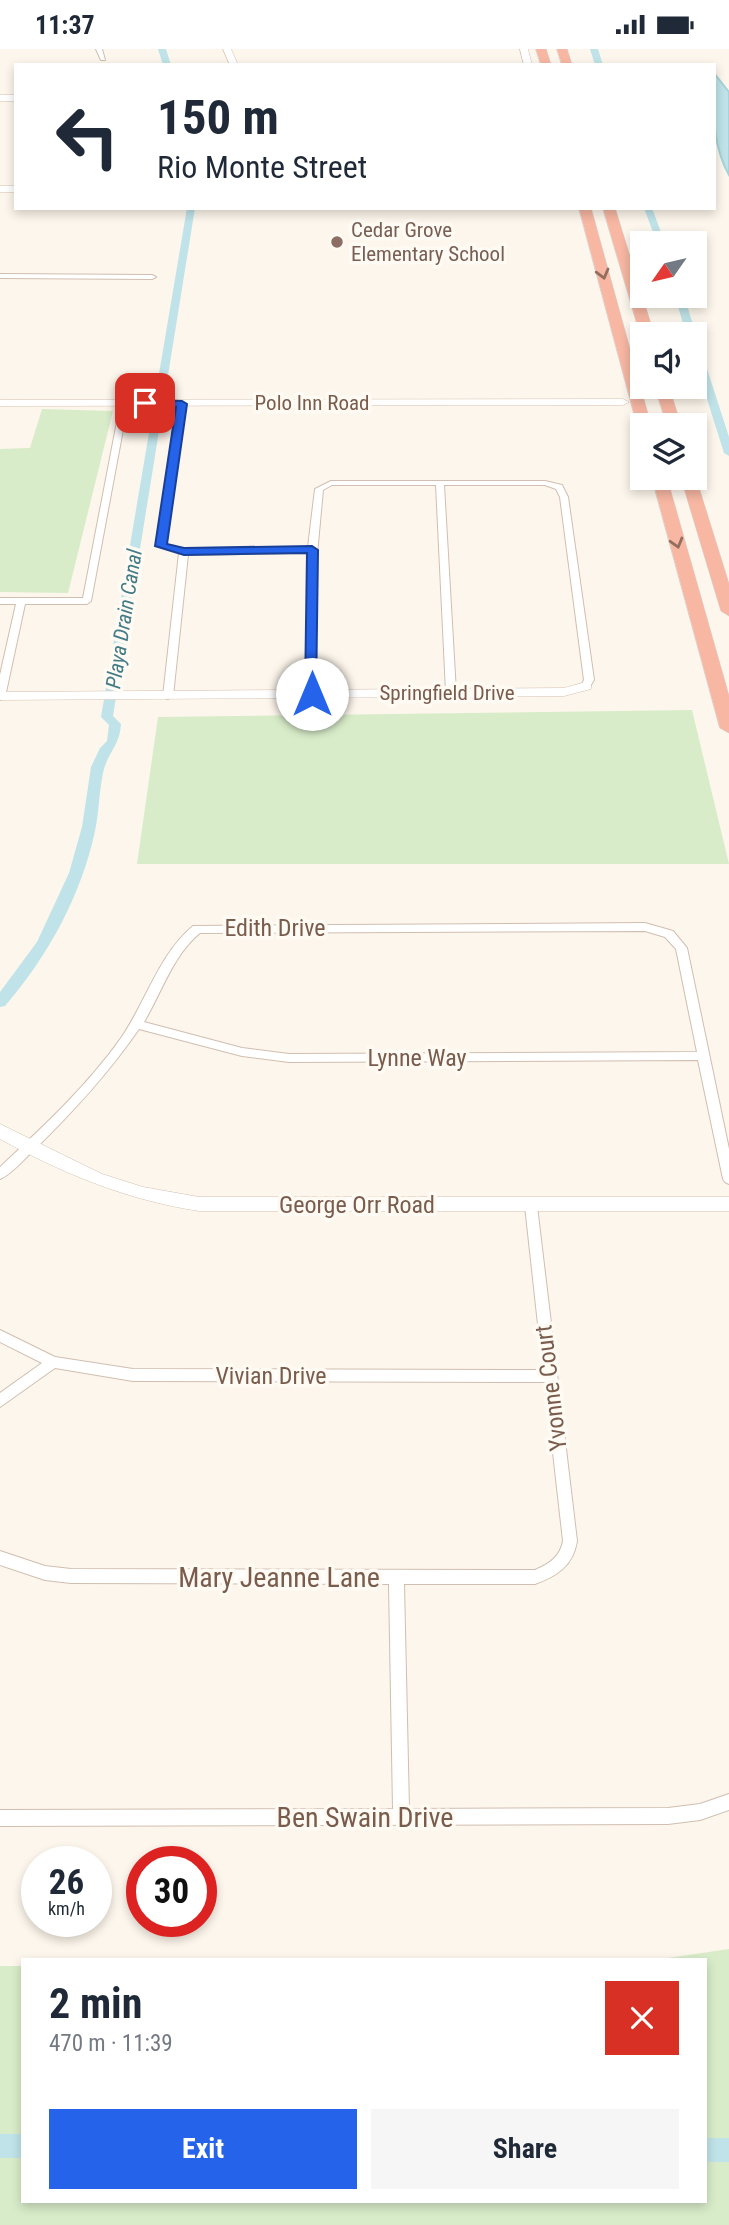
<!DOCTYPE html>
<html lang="en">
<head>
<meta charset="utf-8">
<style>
  :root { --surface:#fff; --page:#f6f6f7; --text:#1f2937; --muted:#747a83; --accent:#2563eb }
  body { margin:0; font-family:"Roboto Condensed",sans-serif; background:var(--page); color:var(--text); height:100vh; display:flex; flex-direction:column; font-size:26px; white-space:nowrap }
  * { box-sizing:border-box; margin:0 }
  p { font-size:23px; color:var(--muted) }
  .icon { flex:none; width:38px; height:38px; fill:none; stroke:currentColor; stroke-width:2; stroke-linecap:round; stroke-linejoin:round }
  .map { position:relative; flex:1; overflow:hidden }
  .side { position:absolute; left:21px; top:1909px; width:686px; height:245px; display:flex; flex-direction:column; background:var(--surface); border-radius:0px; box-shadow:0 4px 10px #0003 }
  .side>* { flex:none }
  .top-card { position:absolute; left:14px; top:14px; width:702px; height:147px; border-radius:0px; box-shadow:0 4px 10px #0003; background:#fff; color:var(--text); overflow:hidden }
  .needle { width:46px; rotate:236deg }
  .fabs { position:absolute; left:630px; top:182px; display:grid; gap:14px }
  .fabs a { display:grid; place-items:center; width:77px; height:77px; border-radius:0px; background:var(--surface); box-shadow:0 4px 10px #0003; font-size:35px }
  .speed { position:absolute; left:21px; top:1797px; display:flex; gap:14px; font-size:35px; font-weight:700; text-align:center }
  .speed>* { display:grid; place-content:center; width:91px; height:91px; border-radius:50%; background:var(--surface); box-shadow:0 4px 10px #0003; line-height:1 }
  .speed small { font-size:18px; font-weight:400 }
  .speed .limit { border:10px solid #d22; background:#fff; color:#111 }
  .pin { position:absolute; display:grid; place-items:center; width:60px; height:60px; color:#fff; margin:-30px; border-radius:14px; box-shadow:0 4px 10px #0006 }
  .me { position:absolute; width:77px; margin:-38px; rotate:0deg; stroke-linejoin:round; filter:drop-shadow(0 0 5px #0008) }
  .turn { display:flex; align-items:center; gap:24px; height:147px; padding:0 28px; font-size:32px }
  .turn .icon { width:91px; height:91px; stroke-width:2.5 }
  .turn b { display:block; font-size:49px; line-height:60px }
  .round { display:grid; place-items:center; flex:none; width:74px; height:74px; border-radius:0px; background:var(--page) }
  .summary { display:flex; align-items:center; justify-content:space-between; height:119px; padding:0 28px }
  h1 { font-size:42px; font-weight:700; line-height:52px }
  .cta { display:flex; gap:14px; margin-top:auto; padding:14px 28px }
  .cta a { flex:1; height:80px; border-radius:0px; background:var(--accent); color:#fff; font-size:28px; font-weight:700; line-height:80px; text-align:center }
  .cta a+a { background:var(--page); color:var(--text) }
  .status { display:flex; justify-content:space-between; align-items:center; height:49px; padding:0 35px; background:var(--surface); direction:ltr }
  .status svg { height:19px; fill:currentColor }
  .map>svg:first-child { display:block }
</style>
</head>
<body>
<div class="status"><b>11:37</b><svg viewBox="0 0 49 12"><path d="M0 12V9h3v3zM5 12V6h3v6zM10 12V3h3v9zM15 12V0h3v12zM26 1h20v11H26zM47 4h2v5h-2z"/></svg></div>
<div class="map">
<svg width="729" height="2176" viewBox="0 0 729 2176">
  <rect width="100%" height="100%" fill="#fdf6ec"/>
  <path fill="#d8ecc9" d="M42,360L113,362L68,544L0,543V400L30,399Z
    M692,661L729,815H137L158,668Z
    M729,1900V2176H0V1917H23V2152H705V1911H654Z"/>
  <path fill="#bfe3e8" stroke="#a5d3da" stroke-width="2" d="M714,24L729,43V126C711,94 714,59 714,24Z"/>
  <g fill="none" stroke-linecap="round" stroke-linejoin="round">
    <path fill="#bfe3e8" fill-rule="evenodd" d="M158,0H166L171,16H163Z
      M590,0H598L603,16H595Z
      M187,159H195L113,667L121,675C119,699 108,702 103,724C99,743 99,763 95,782C81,847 48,907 5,957L0,958V943L37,893L69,824L82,778L91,718L100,699L107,692L109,676L101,668Z
      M644,159H652L665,194H657Z
      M675,247H684L696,285L695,286L686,285Z
      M695,295L700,298L729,388V407L724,404L695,312Z
      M0,2085H23V2109H0Z
      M705,2089H729V2113H705Z"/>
    <defs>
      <path id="street" d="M96,0H102L105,11H101Z
        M0,225L152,226L156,228L152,230L0,229Z
        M121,352L128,354L91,552L87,555H25L5,648L0,651V626L16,555H0V549H83Z
        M179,353L186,355L166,496L184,500L308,498L315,440L331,432H545L562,436L568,448L594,631L589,639H583L581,637L584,631L560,448L556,440L545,436H444L456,643L451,646L446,643L436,436H332L323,441L316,516L315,647H309L307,645L308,504L188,506L173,647L168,650L165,649L163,647L179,504L157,497Z
        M645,874L673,882L687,899L729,1100V1135L725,1133L723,1130L698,1011L289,1013L242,1007L139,980C108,1025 72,1064 33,1102C23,1111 12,1125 0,1130V1118C43,1078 87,1037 121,989C146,953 159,905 193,877ZM645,882L665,888L676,900L697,1003L289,1005L242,999L144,973C162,943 173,906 200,884Z
        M531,1152L535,1154L537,1157L577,1492C573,1517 557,1527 535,1535H404L409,1760L668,1759L700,1755L729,1745V1761L700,1771L668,1775L0,1777V1761L393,1760L389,1535L71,1534L45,1531L0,1516V1502L45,1517L71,1520L535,1521C549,1515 560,1508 563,1492L545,1333L133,1332L55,1319L0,1358V1344L42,1314L0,1293V1281L55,1308L133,1320L543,1321L525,1157L527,1154Z"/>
      <path id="secondary" d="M223,0H231L238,16H230Z
        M520,0H528L532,16H524Z
        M0,46H16V52H0Z
        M0,137H16V143H0Z
        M0,351L623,350L629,353L623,356L0,357Z
        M586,633L591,634V640L564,647L0,651V643L564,639Z
        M0,1075L102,1125L143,1138L199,1148H729V1162H199C127,1151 64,1125 0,1090Z"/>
      <path id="highway" d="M536,0H546L551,16H541Z
        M557,0H567L572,16H562Z
        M579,159H591L651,376H642V380L637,376Z
        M603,159H615L654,285H642V288L640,285Z
        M655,338H669L681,376H667Z
        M695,426L729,535V567L721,562L681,429Z
        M652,429H667L729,647V684L720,679Z"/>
    </defs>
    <use href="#street" stroke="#d1beb0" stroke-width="2"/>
    <use href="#secondary" stroke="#d6c0b0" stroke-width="1"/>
    <use href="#highway" stroke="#dad1cd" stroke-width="1"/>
    <use href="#street" fill="#fff" fill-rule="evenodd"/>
    <use href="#secondary" fill="#fff" fill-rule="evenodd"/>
    <use href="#highway" fill="#f7b7a3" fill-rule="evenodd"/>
  </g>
  <defs><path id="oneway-chevron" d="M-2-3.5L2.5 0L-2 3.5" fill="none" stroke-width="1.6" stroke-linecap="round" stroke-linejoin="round" transform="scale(1.75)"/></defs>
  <g stroke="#936e5e">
    <use href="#oneway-chevron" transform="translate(603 225) rotate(75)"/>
    <use href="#oneway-chevron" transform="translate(677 494) rotate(74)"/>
  </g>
  <path fill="#2563eb" stroke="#184099" stroke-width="2" d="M145,351L182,352L187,355L167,495L184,499L312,497L318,501L316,648L305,645L307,504L184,506L155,497L176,358L141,356Z"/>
  <circle fill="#8d6e63" stroke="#fffaf3" stroke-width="2.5" cx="337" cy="193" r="7"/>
  <g text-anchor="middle" stroke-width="7" stroke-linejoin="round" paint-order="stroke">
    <g font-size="21" fill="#785e54" stroke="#fffaf3" text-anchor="start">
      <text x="351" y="188">Cedar Grove<tspan x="351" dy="24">Elementary School</tspan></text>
    </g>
    <g font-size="21" fill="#7a5c4d" stroke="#fffaf3">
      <text x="312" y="361">Polo Inn Road</text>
      <text x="447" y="651">Springfield Drive</text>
    </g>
    <g font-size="21" font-style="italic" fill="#437c86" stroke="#fffaf3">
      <text transform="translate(124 570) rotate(-81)" y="7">Playa Drain Canal</text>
    </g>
    <g font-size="24" fill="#7a5c4d" stroke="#fffaf3">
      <text x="275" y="887">Edith Drive</text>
      <text x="417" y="1017">Lynne Way</text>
      <text x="357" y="1164">George Orr Road</text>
      <text x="271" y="1335">Vivian Drive</text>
      <text transform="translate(551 1339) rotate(-97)" y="8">Yvonne Court</text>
    </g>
    <g font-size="28" fill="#7a5c4d" stroke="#fffaf3">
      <text x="279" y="1538">Mary Jeanne Lane</text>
      <text x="365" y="1778">Ben Swain Drive</text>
    </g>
  </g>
</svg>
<div class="fabs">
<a><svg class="needle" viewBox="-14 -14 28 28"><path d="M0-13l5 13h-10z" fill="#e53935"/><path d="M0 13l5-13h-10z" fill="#747a83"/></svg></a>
<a><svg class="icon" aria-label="sound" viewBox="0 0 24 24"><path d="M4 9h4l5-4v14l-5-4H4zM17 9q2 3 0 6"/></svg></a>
<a><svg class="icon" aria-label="layers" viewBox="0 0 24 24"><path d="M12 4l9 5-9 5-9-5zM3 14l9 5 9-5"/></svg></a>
</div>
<div class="speed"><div>26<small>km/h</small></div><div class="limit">30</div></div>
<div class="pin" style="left:145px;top:354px;background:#d93025"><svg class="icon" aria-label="arrive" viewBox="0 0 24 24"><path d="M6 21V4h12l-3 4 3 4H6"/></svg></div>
<svg class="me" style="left:312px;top:645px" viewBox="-20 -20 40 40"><circle r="19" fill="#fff"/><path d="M0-13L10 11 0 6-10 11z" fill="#2563eb"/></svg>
<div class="top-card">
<div class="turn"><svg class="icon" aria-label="left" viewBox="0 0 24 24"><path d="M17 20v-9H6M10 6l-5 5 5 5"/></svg><div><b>150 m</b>Rio Monte Street</div></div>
</div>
<section class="side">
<div class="summary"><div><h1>2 min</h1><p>470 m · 11:39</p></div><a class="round" style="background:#d93025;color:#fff"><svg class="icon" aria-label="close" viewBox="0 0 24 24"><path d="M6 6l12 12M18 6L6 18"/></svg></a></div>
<div class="cta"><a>Exit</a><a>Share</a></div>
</section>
</div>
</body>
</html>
